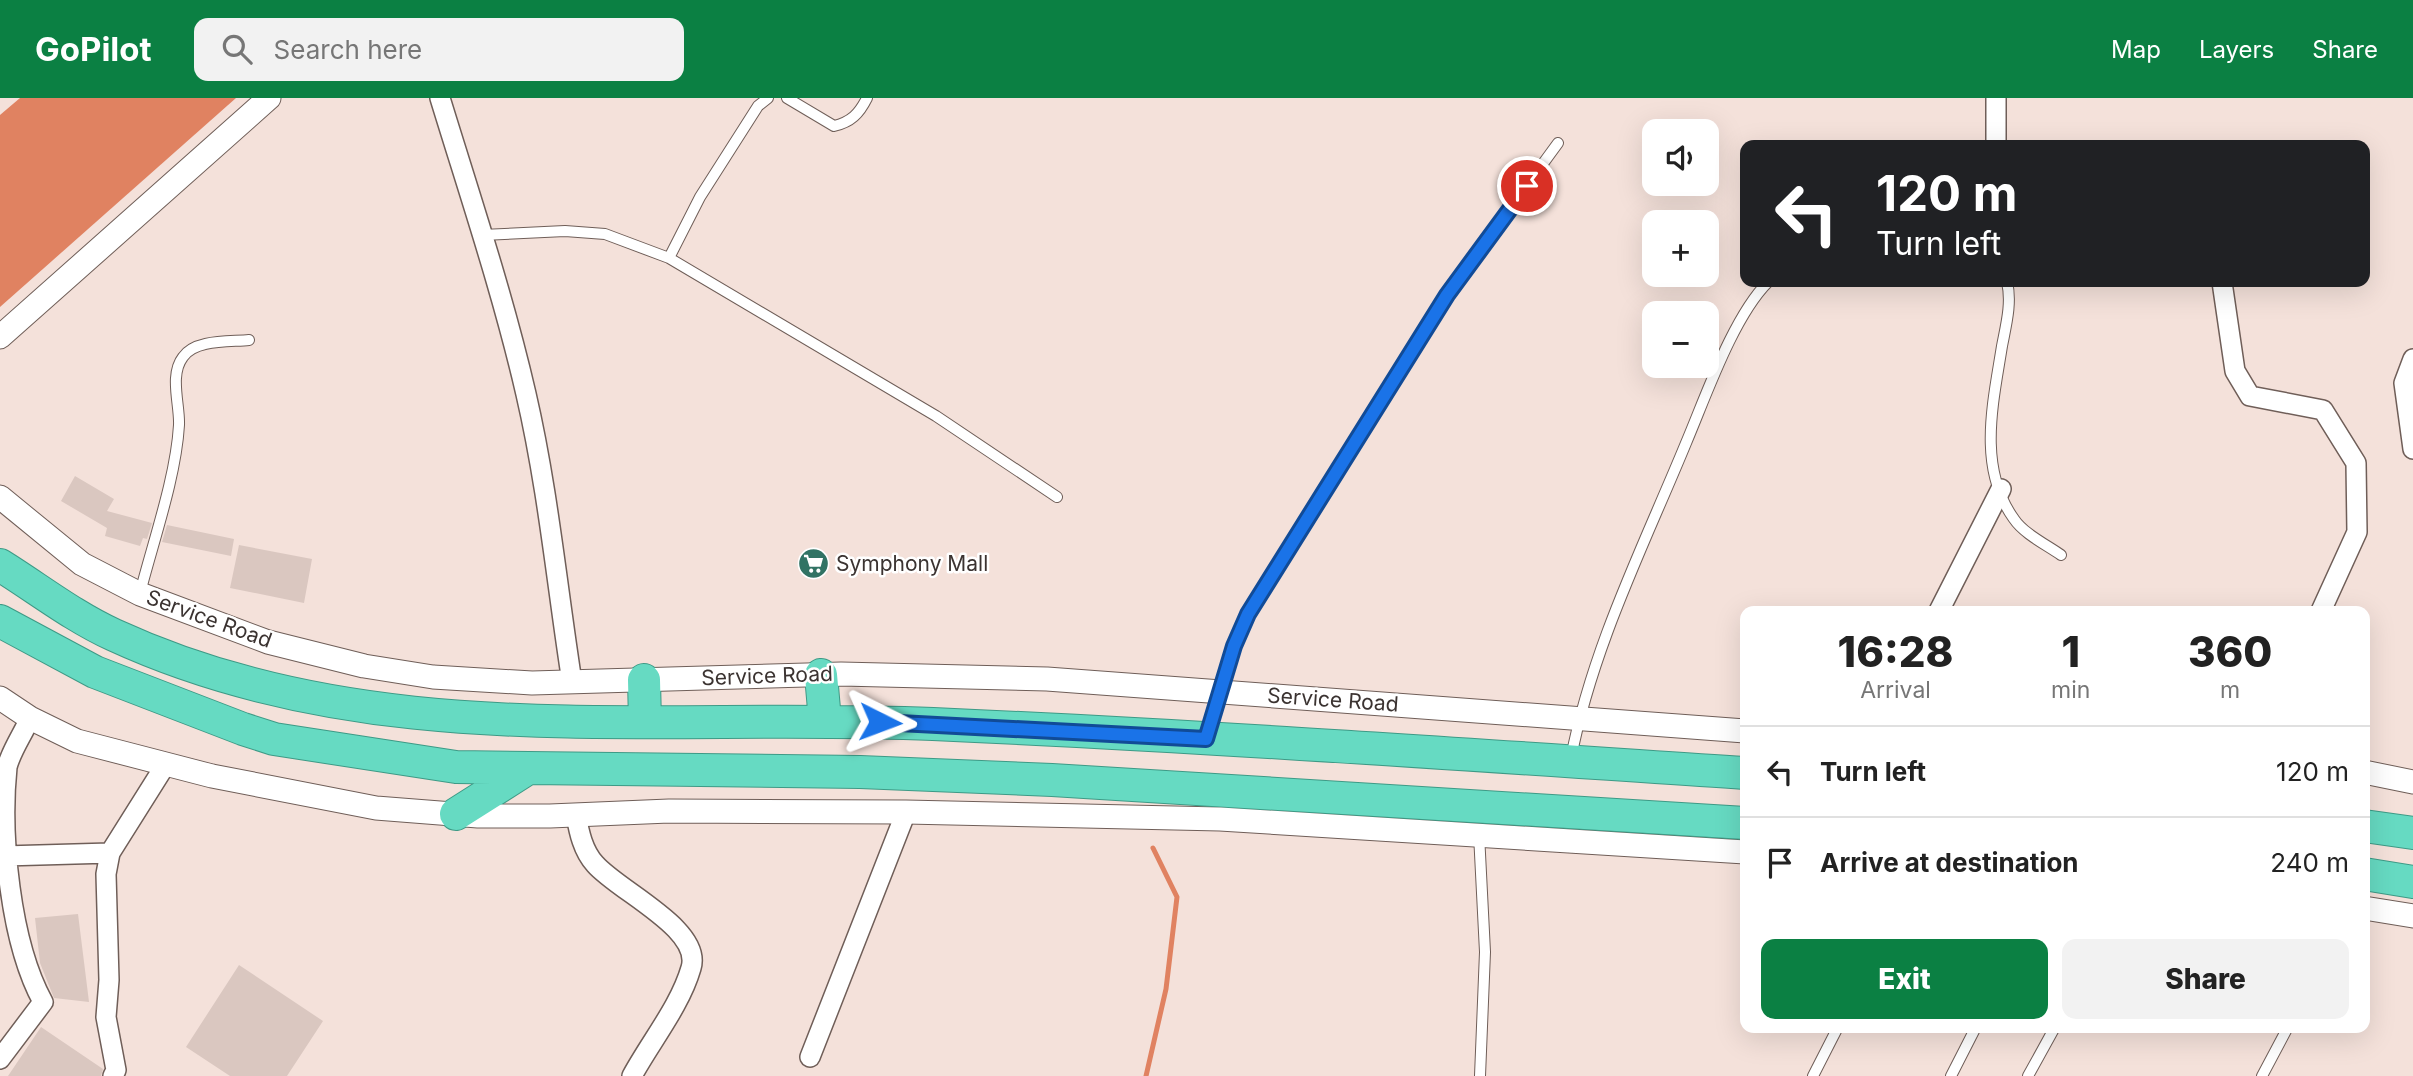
<!DOCTYPE html>
<html lang="en">
<head>
<meta charset="utf-8">
<style>
  :root { --surface:#fff; --page:#f2f2f2; --text:#222; --muted:#767676; --line:#e0e0e0; --accent:#0b8043 }
  body { margin:0; font-family:Inter,sans-serif; background:var(--page); color:var(--text); height:100vh; display:flex; flex-direction:column; font-size:26px; white-space:nowrap }
  * { box-sizing:border-box; margin:0 }
  p { font-size:23px; color:var(--muted) }
  .icon { flex:none; width:38px; height:38px; fill:none; stroke:currentColor; stroke-width:2; stroke-linecap:round; stroke-linejoin:round }
  .map { position:relative; flex:1; overflow:hidden }
  .side { position:absolute; left:1740px; top:508px; width:630px; height:427px; display:flex; flex-direction:column; background:var(--surface); border-radius:14px; box-shadow:0 7px 28px #0002 }
  .side>* { flex:none }
  .banner { position:absolute; left:1740px; top:42px; width:630px; height:147px; border-radius:14px; box-shadow:0 7px 28px #0002; background:#202124; color:#fff; overflow:hidden }
  .tools { position:absolute; left:1642px; top:21px; display:grid; gap:14px }
  .tools a { display:grid; place-items:center; width:77px; height:77px; border-radius:14px; background:var(--surface); box-shadow:0 7px 28px #0002; font-size:35px }
  .pin { position:absolute; display:grid; place-items:center; width:60px; height:60px; color:#fff; margin:-30px; border:4px solid #fff; border-radius:50%; box-shadow:0 2px 7px #0007 }
  .me { position:absolute; width:77px; margin:-38px; rotate:93deg; stroke-linejoin:round; filter:drop-shadow(0 0 5px #0008) }
  .turn { display:flex; align-items:center; gap:24px; height:147px; padding:0 21px; font-size:32px }
  .turn .icon { width:91px; height:91px; stroke-width:2.5 }
  .turn b { display:block; font-size:49px; line-height:60px }
  .eta { display:flex; justify-content:space-evenly; align-items:center; height:119px; text-align:center }
  .eta b { font-size:42px; font-weight:800; line-height:49px }
  .cta { display:flex; gap:14px; margin-top:auto; padding:14px 21px }
  .cta a { flex:1; height:80px; border-radius:14px; background:var(--accent); color:#fff; font-size:28px; font-weight:800; line-height:80px; text-align:center }
  .cta a+a { background:var(--page); color:var(--text) }
  ul { padding:0; list-style:none }
  li { display:flex; align-items:center; gap:21px; height:91px; padding:0 21px; border-top:2px solid var(--line) }
  li div { flex:1 }
  li b { display:block; font-size:26px }
  li em { font-style:normal }
  header { display:flex; align-items:center; gap:42px; box-sizing:border-box; height:98px; padding:0 35px; background:var(--accent); color:#fff }
  header strong { font-size:33px }
  nav { display:flex; gap:38px; margin-inline-start:auto; font-size:24px }
  .search { width:490px; height:63px; background:var(--page); display:flex; align-items:center; gap:18px; box-sizing:border-box; padding:0 24px; border-radius:14px; color:var(--muted); font-size:26px }
  .map>svg:first-child { display:block }
</style>
</head>
<body>
<header>
<strong>GoPilot</strong>
<div class="search"><svg class="icon" aria-label="search" viewBox="0 0 24 24"><circle cx="10" cy="10" r="6"/><path d="M15 15l6 6"/></svg>Search here</div>
<nav><a>Map</a><a>Layers</a><a>Share</a></nav>
</header>
<div class="map">
<svg width="2413" height="978" viewBox="0 0 2413 978">
  <rect width="100%" height="100%" fill="#f4e1da"/>
  <path fill="#e08261" d="M20,0H236L0,209V17Z"/>
  <g fill="none" stroke-linecap="round" stroke-linejoin="round">
    <path stroke="#e08261" stroke-width="5" d="M1146,978L1166,891L1177,799L1153,750"/>
  </g>
  <path fill="#dac7c0" d="M75,378L114,401L107,413L152,425L147,441L143,440L140,448L105,438L107,430L61,403Z
    M167,427L234,441L231,458L162,444Z
    M239,447L312,461L304,505L230,490Z
    M78,816L89,904L54,900L40,865L35,820Z
    M239,867L323,923L287,978H230L186,949Z
    M41,929L103,971L101,978H8Z"/>
  <g fill="none" stroke-linecap="round" stroke-linejoin="round">
    <defs>
      <path id="service" d="M787,0L834,28C851,24 859,16 867,0
        M482,137L565,133L605,136L669,160L936,318L1057,399
        M669,160L700,99L758,8L768,0
        M2007,184C2012,205 2006,227 2002,248C1993,305 1977,370 2014,421C2024,436 2047,447 2061,457
        M140,495C153,444 176,379 179,327C180,307 169,277 183,259C195,241 230,244 249,242
        M1207,637L1234,548L1248,516L1447,197L1558,45
        M1571,660C1592,550 1644,447 1686,345C1706,298 1733,219 1768,184
        M1479,736L1485,854L1480,978
        M1813,978L1838,929
        M1951,978L1976,929
        M2028,978L2055,929
        M2262,978L2288,929"/>
      <path id="minor" d="M440,0C470,98 503,196 526,296C548,391 557,488 572,584
        M1996,0V47
        M2222,184L2235,273L2250,298L2323,312L2356,365L2357,434L2321,513
        M2413,261L2404,285L2413,351
        M1939,513L2001,391
        M576,717C579,734 583,753 595,766C618,793 703,831 691,870C680,908 651,943 632,978
        M4,758L110,755
        M810,959L906,714
        M0,961L43,904C10,844 0,737 7,669C11,653 23,636 30,620
        M113,978L116,972L106,919L109,882L106,776L110,755L166,666"/>
      <path id="tertiary" d="M0,239L269,0
        M0,399L82,466L140,496L268,544L364,568L433,579L532,585L841,576L1047,581L1745,633
        M0,600L30,620L77,643L212,678L376,710L478,718H550L669,713L906,714L1220,721L1745,754
        M2364,674L2413,684
        M2364,810L2413,818"/>
      <path id="trunk" d="M0,467C37,490 74,519 114,537C374,657 657,614 933,626C1204,638 1474,657 1745,675
        M0,523L95,574L243,631L274,641L456,669L860,674L1052,682L1745,725
        M821,577L825,623
        M644,582L645,624
        M456,716L527,671
        M2364,728L2413,735
        M2364,776L2413,784"/>
    </defs>
    <use href="#service" stroke="#6f5e58" stroke-width="12"/>
    <use href="#minor" stroke="#6f5e58" stroke-width="22"/>
    <use href="#tertiary" stroke="#6f5e58" stroke-width="25"/>
    <use href="#trunk" stroke="#3e9a86" stroke-width="34"/>
    <use href="#service" stroke="#fff" stroke-width="10"/>
    <use href="#minor" stroke="#fff" stroke-width="19"/>
    <use href="#tertiary" stroke="#fff" stroke-width="23"/>
    <use href="#trunk" stroke="#66dac2" stroke-width="32"/>
  </g>
  <g fill="none" stroke-linecap="round" stroke-linejoin="round">
    <defs>
      <path id="route" d="M880,624L1206,641L1234,548L1248,516L1447,197L1527,88"/>
    </defs>
    <use href="#route" stroke="#114b97" stroke-width="18"/>
    <use href="#route" stroke="#1a73e8" stroke-width="12"/>
  </g>
  <defs>
    <symbol id="supermarket-disc" viewBox="-11 -11 22 22"><circle r="9.5" fill="#317364" stroke="#fff"/><path d="M-6-5.5h2.5l.6 2H6L4.5 2H-2.5L-4.4-4H-6ZM-1.5 3.2a1.3 1.3 0 1 0 .1 0ZM3 3.2a1.3 1.3 0 1 0 .1 0Z" fill="#fff"/></symbol>
  </defs>
  <g fill-rule="evenodd">
    <use href="#supermarket-disc" x="796" y="448" width="35" height="35"/>
  </g>
  <g text-anchor="middle" stroke-width="5" stroke-linejoin="round" paint-order="stroke">
    <g font-size="21" fill="#3b3331" stroke="#fff" text-anchor="start">
      <text x="836" y="473">Symphony Mall</text>
    </g>
    <g font-size="21" fill="#3b3331" stroke="#fff">
      <text transform="translate(209 521) rotate(20)" y="7">Service Road</text>
      <text transform="translate(767 578) rotate(-2)" y="7">Service Road</text>
      <text transform="translate(1333 602) rotate(4)" y="7">Service Road</text>
    </g>
  </g>
</svg>
<div class="tools">
<a><svg class="icon" aria-label="sound" viewBox="0 0 24 24"><path d="M4 9h4l5-4v14l-5-4H4zM17 9q2 3 0 6"/></svg></a>
<a>+</a>
<a>−</a>
</div>
<div class="pin" style="left:1527px;top:88px;background:#d93025"><svg class="icon" aria-label="arrive" viewBox="0 0 24 24"><path d="M6 21V4h12l-3 4 3 4H6"/></svg></div>
<svg class="me" style="left:880px;top:624px" viewBox="-20 -20 40 40"><path d="M0-17L14 15 0 8-14 15z" fill="#1a73e8" stroke="#fff" stroke-width="4"/></svg>
<div class="banner">
<div class="turn"><svg class="icon" aria-label="left" viewBox="0 0 24 24"><path d="M17 20v-9H6M10 6l-5 5 5 5"/></svg><div><b>120 m</b>Turn left</div></div>
</div>
<section class="side">
<div class="eta">
<div><b>16:28</b><p>Arrival</p></div>
<div><b>1</b><p>min</p></div>
<div><b>360</b><p>m</p></div>
</div>
<ul>
<li><svg class="icon" aria-label="left" viewBox="0 0 24 24"><path d="M17 20v-9H6M10 6l-5 5 5 5"/></svg><div><b>Turn left</b></div><em>120 m</em></li>
<li><svg class="icon" aria-label="arrive" viewBox="0 0 24 24"><path d="M6 21V4h12l-3 4 3 4H6"/></svg><div><b>Arrive at destination</b></div><em>240 m</em></li>
</ul>
<div class="cta"><a>Exit</a><a>Share</a></div>
</section>
</div>
</body>
</html>
